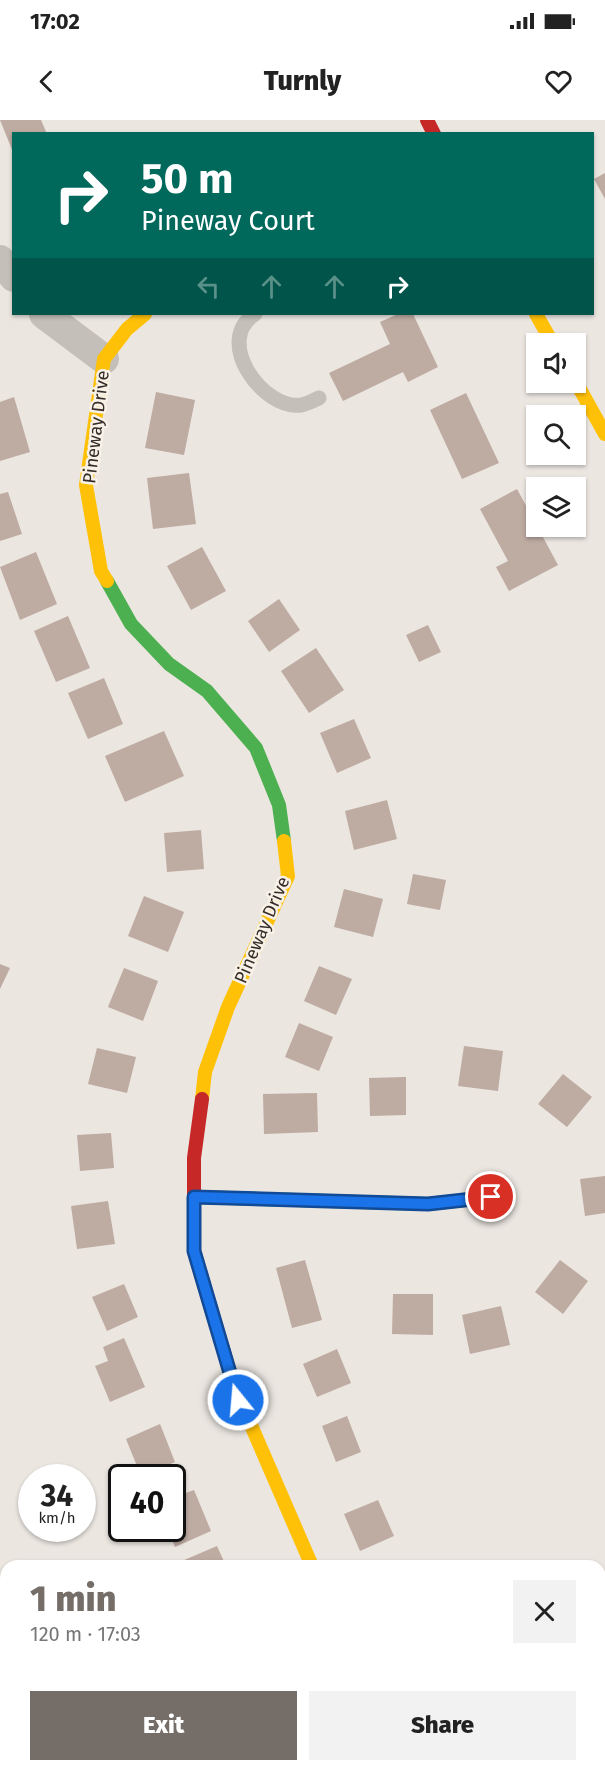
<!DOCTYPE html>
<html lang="en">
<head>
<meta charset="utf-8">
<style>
  :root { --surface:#fff; --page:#f2f2f2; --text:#222; --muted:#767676; --accent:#756d68 }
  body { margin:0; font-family:"Fira Sans",sans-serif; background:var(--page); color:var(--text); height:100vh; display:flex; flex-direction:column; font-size:22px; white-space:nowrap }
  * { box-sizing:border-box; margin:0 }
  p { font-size:20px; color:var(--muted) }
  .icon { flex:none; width:33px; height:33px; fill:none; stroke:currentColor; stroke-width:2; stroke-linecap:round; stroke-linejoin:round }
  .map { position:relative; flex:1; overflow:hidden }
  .details { position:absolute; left:0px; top:1440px; width:606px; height:212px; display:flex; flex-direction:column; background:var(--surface); border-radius:18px 18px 0 0; box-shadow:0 2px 4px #0004 }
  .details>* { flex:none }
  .top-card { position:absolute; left:12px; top:12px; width:582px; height:183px; border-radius:0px; box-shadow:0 2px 4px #0004; background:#00695c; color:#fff; overflow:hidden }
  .buttons { position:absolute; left:526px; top:213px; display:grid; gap:12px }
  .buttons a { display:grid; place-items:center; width:60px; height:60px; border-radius:0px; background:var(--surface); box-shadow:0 2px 4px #0004; font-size:30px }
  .speed { position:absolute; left:18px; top:1344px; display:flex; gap:12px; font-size:30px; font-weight:700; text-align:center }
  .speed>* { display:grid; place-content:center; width:78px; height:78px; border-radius:50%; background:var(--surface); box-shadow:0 2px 4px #0004; line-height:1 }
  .speed small { font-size:15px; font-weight:400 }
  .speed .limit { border:3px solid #111; border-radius:9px; background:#fff; color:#111 }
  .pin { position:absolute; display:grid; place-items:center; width:51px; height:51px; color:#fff; margin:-26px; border:3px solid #fff; border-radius:50%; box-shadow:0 2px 6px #0007 }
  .me { position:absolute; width:66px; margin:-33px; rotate:343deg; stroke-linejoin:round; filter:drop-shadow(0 0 4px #0008) }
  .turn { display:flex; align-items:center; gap:21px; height:126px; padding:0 30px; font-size:27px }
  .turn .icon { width:78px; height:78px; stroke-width:2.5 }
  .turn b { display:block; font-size:42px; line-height:51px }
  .lanes { display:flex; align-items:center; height:57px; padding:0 30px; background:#0003; justify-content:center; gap:30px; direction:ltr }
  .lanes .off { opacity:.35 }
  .round { display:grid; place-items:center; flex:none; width:63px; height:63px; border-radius:0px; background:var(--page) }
  .head { display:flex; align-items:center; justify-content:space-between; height:102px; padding:0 30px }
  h1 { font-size:36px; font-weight:800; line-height:45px; color:var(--accent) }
  .button { display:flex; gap:12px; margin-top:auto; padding:12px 30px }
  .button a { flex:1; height:69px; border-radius:0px; background:var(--accent); color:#fff; font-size:24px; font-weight:800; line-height:69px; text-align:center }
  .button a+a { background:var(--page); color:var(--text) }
  .status { display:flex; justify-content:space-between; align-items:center; height:42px; padding:0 30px; background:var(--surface); direction:ltr }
  .status svg { height:16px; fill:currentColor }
  header { display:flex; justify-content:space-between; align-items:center; height:78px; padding:0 30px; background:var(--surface); font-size:27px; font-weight:800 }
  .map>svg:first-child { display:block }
</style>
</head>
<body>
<div class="status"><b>17:02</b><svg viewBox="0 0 49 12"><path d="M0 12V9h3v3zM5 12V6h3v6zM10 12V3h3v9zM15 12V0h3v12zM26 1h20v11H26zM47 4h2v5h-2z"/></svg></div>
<header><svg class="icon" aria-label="back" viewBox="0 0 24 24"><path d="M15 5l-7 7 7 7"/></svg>Turnly<svg class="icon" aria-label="heart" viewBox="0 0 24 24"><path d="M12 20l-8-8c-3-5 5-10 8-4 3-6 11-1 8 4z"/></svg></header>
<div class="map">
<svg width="605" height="1651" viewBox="0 0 605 1651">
  <rect width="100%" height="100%" fill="#ebe6e0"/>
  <path fill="#beaba2" d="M0,0H41L47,14H14L13,32Z
    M605,53V79L594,59Z
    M398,194H413L438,247L408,262L403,252L343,281L329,253L390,224L380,202Z
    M156,272L195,280L184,335L145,328Z
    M466,273L499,343L462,359L430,290Z
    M14,277L30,332L0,341V282Z
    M189,353L196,404L153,409L147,358Z
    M517,369L558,445L509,471L496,447L508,441L480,389Z
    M8,372L22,414L0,421V374Z
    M202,427L226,471L191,490L167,446Z
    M36,432L57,484L20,500L0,447Z
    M279,479L300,510L269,532L248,501Z
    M68,496L90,548L56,562L34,511Z
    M428,505L441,532L419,542L406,515Z
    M316,528L344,570L309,593L281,551Z
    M104,558L123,604L88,619L68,573Z
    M354,599L371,638L337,653L320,613Z
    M164,611L184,656L125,682L105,636Z
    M387,680L397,719L354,730L345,691Z
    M201,710L204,749L167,752L164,713Z
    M413,754L446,760L440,790L407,784Z
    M344,769L383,779L373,817L334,807Z
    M144,776L184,792L168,832L128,816Z
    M0,844L10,848L0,869Z
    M319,846L352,859L336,895L304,881Z
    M124,848L158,861L143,901L108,887Z
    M299,903L333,917L319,951L285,937Z
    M464,926L503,931L498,971L458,966Z
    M97,928L136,937L127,973L88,964Z
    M563,954L592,977L567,1007L538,984Z
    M406,957V995L370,996L369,958Z
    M317,973L318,1012L264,1014L263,974Z
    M111,1013L114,1048L80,1051L77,1015Z
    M605,1056V1093L585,1096L580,1059Z
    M108,1081L115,1124L77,1129L71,1086Z
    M305,1140L322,1200L292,1208L276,1148Z
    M560,1140L588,1161L563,1194L535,1172Z
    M124,1164L138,1197L107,1211L92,1177Z
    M393,1174H433V1215L392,1214Z
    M501,1186L510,1225L470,1234L462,1195Z
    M124,1218L145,1267L110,1282L95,1246L108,1241L103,1227Z
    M337,1229L351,1263L317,1277L303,1244Z
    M347,1296L361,1332L336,1342L322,1306Z
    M160,1304L175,1342L141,1356L126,1319Z
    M194,1370L211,1411L175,1427L167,1408H172V1378Z
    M378,1380L394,1416L360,1431L344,1394Z
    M217,1426L226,1446H176L175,1444Z
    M6,1500V1558L0,1549V1503Z
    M312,1646H333L335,1651H299Z"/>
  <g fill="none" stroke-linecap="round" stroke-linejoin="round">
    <path stroke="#c5bfb9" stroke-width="15" d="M255,194C213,221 263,290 301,285C307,284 314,280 319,278"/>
    <path stroke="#c5bfb9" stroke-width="30" d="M0,140L14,157
      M44,194L104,239
      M401,1646L403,1651"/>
    <path stroke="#4caf50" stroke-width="14" d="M107,461L131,504L169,544L207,571L256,628L279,685L284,721
      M194,1077L428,1084L491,1077
      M603,1651L605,1650"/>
    <path stroke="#ffc107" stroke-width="14" d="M536,194L553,224
      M576,262L605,314
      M107,461L101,451L86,365L104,239L127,209L145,194
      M202,979L205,952L228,887L288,756L284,721
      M234,1266L312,1446"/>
    <path stroke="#c62828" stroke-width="14" d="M427,0L434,14
      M202,979L194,1038V1131L234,1266"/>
  </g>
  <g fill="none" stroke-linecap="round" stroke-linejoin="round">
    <defs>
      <path id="route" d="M238,1280L194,1131V1077L428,1084L491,1077"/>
    </defs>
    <use href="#route" stroke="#114b97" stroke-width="15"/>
    <use href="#route" stroke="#1a73e8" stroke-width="10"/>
  </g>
  <g text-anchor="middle" stroke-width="5" stroke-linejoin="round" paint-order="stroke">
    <g font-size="18" fill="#352c28" stroke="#f8f1e7">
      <text transform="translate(96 307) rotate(-83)" y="6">Pineway Drive</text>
      <text transform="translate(262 810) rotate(-67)" y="6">Pineway Drive</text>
    </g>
  </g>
</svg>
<div class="buttons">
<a><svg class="icon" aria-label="sound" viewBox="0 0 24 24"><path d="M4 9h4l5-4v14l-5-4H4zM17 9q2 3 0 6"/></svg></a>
<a><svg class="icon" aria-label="search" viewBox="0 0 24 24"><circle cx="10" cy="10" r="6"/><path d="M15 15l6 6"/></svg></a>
<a><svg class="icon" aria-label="layers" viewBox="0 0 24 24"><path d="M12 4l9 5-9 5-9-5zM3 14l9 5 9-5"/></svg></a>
</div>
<div class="speed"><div>34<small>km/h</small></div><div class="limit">40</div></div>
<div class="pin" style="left:491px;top:1077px;background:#d93025"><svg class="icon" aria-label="arrive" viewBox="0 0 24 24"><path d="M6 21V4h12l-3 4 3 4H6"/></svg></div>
<svg class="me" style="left:238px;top:1280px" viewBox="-20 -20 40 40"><circle r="17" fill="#1a73e8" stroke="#fff" stroke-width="3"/><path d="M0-11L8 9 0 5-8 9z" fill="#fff"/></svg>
<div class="top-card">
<div class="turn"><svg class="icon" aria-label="right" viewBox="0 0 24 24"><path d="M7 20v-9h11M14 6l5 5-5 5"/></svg><div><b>50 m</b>Pineway Court</div></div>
<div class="lanes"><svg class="icon off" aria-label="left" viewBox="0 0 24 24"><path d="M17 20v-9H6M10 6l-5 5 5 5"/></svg><svg class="icon off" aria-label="ahead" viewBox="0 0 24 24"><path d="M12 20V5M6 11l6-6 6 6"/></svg><svg class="icon off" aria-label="ahead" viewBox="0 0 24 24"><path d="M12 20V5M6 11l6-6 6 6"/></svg><svg class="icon" aria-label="right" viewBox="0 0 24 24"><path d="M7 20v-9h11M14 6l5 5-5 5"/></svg></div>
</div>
<section class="details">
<div class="head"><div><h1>1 min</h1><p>120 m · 17:03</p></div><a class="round"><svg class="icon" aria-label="close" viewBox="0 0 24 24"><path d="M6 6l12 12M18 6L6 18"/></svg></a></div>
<div class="button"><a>Exit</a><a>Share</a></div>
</section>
</div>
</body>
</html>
